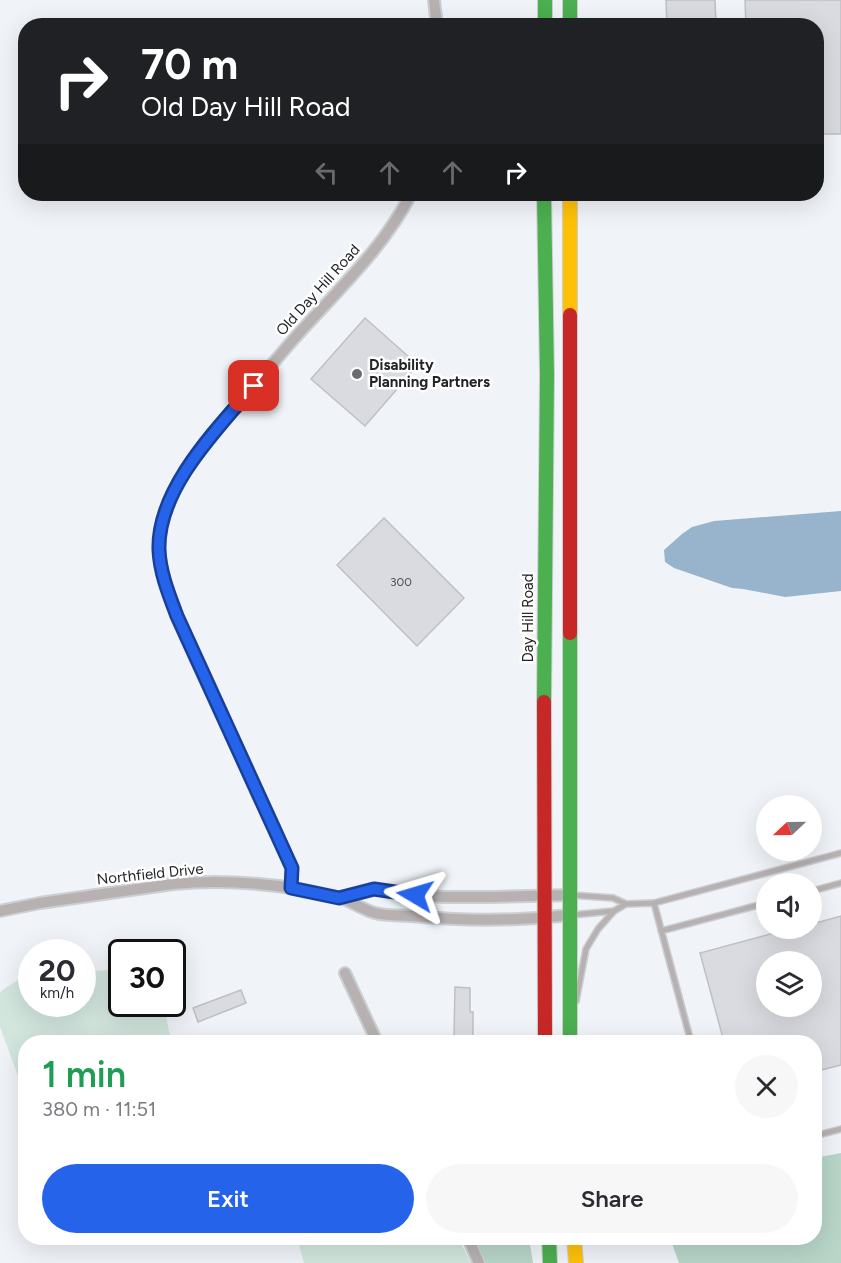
<!DOCTYPE html>
<html lang="en">
<head>
<meta charset="utf-8">
<style>
  :root { --surface:#fff; --page:#f7f7f7; --text:#2b2b33; --muted:#7c7c81; --accent:#2563eb }
  body { margin:0; font-family:Figtree,sans-serif; background:var(--page); color:var(--text); height:100vh; display:flex; flex-direction:column; font-size:22px; white-space:nowrap }
  * { box-sizing:border-box; margin:0 }
  p { font-size:20px; color:var(--muted) }
  .icon { flex:none; width:33px; height:33px; fill:none; stroke:currentColor; stroke-width:2; stroke-linecap:round; stroke-linejoin:round }
  .map { position:relative; flex:1; overflow:hidden }
  .details { position:absolute; left:18px; top:1035px; width:804px; height:210px; display:flex; flex-direction:column; background:var(--surface); border-radius:24px; box-shadow:0 6px 24px #0002 }
  .details>* { flex:none }
  .banner { position:absolute; left:18px; top:18px; width:806px; height:183px; border-radius:24px; box-shadow:0 6px 24px #0002; background:#202124; color:#fff; overflow:hidden }
  .needle { width:39px; rotate:248deg }
  .controls { position:absolute; left:756px; top:795px; display:grid; gap:12px }
  .controls a { display:grid; place-items:center; width:66px; height:66px; border-radius:50%; background:var(--surface); box-shadow:0 6px 24px #0002; font-size:30px }
  .speed { position:absolute; left:18px; top:939px; display:flex; gap:12px; font-size:30px; font-weight:700; text-align:center }
  .speed>* { display:grid; place-content:center; width:78px; height:78px; border-radius:50%; background:var(--surface); box-shadow:0 6px 24px #0002; line-height:1 }
  .speed small { font-size:15px; font-weight:400 }
  .speed .limit { border:3px solid #111; border-radius:9px; background:#fff; color:#111 }
  .pin { position:absolute; display:grid; place-items:center; width:51px; height:51px; color:#fff; margin:-26px; border-radius:12px; box-shadow:0 3px 9px #0006 }
  .me { position:absolute; width:66px; margin:-33px; rotate:277deg; stroke-linejoin:round; filter:drop-shadow(0 0 4px #0008) }
  .turn { display:flex; align-items:center; gap:21px; height:126px; padding:0 24px; font-size:27px }
  .turn .icon { width:78px; height:78px; stroke-width:2.5 }
  .turn b { display:block; font-size:42px; line-height:51px }
  .lanes { display:flex; align-items:center; height:57px; padding:0 24px; background:#0003; justify-content:center; gap:30px; direction:ltr }
  .lanes .off { opacity:.35 }
  .round { display:grid; place-items:center; flex:none; width:63px; height:63px; border-radius:32px; background:var(--page) }
  .summary { display:flex; align-items:center; justify-content:space-between; height:102px; padding:0 24px }
  h1 { font-size:36px; font-weight:600; line-height:45px; color:#1e9e55 }
  .button { display:flex; gap:12px; margin-top:auto; padding:12px 24px }
  .button a { flex:1; height:69px; border-radius:36px; background:var(--accent); color:#fff; font-size:24px; font-weight:600; line-height:69px; text-align:center }
  .button a+a { background:var(--page); color:var(--text) }
  .map>svg:first-child { display:block }
</style>
</head>
<body>
<div class="map">
<svg width="841" height="1263" viewBox="0 0 841 1263">
  <rect width="100%" height="100%" fill="#f0f3f8"/>
  <path fill="#d2e6de" d="M121,969L122,1004H164L171,1042H26L25,1095L0,1027V992C9,985 20,978 31,976L32,1004H82L83,972Z
    M297,1238H458L471,1263H304Z"/>
  <path fill="#b8d5c8" d="M841,1153V1263H679L670,1238H814L815,1158Z
    M475,1238H529L533,1263H486Z"/>
  <path fill="#98b4cc" d="M841,511V591L785,597L743,589L732,588L674,568L665,562L664,550L682,534L692,527L714,521Z"/>
  <path fill="#dadbe0" stroke="#bfc0c4" stroke-width="1.5" fill-rule="evenodd" d="M666,0H715L716,26H667Z
    M745,0H841V134H816V26H746Z
    M365,318L418,365L365,426L311,379Z
    M384,518L464,598L417,646L337,565Z
    M841,916V1065L814,1072V1042H724L700,953L793,928H812V924ZM766,962H812V1006H766Z
    M455,987L470,988V1012H473V1036H454Z
    M241,990L246,1003L198,1022L193,1008Z"/>
  <g fill="none" stroke-linecap="round" stroke-linejoin="round">
    <defs>
      <path id="lane" d="M812,891L841,883
        M571,895L613,898L626,904L614,911L572,915
        M654,903L691,1042
        M626,904L654,903L841,853
        M661,931L766,903
        M576,1001L586,949L598,929L614,911
        M814,1136L841,1129"/>
      <path id="street" d="M434,0L437,26
        M291,888L292,868C265,806 236,745 207,683C190,646 171,609 162,569C157,550 159,526 167,507C181,470 208,440 233,410C251,390 268,369 286,348C329,298 381,253 411,194
        M340,898L374,889L415,895L444,897H492L571,895
        M0,911L40,903L173,884C228,879 283,884 337,897C350,900 361,909 375,913C386,916 399,915 411,916C464,921 518,921 570,915
        M345,973L377,1042
        M468,1238L479,1263"/>
      <path id="fast" d="M545,0V26
        M570,0V26
        M544,194L547,375L544,702
        M570,633V1042
        M549,1238L550,1263"/>
      <path id="slow" d="M570,194V315
        M574,1238L576,1263"/>
      <path id="jam" d="M570,315V633
        M544,702L545,1042"/>
    </defs>
    <use href="#lane" stroke="#cccfd2" stroke-width="8"/>
    <use href="#street" stroke="#cccfd2" stroke-width="14"/>
    <use href="#fast" stroke="#cccfd2" stroke-width="16"/>
    <use href="#slow" stroke="#cccfd2" stroke-width="16"/>
    <use href="#jam" stroke="#cccfd2" stroke-width="16"/>
    <use href="#lane" stroke="#b7b2b1" stroke-width="5"/>
    <use href="#street" stroke="#b7b2b1" stroke-width="10"/>
    <use href="#fast" stroke="#4caf50" stroke-width="14"/>
    <use href="#slow" stroke="#ffc107" stroke-width="14"/>
    <use href="#jam" stroke="#c62828" stroke-width="14"/>
  </g>
  <g fill="none" stroke-linecap="round" stroke-linejoin="round">
    <defs>
      <path id="route" d="M254,386C217,429 157,489 159,550C160,573 169,595 177,616L292,868L291,888L339,898L374,889L415,895"/>
    </defs>
    <use href="#route" stroke="#184099" stroke-width="15"/>
    <use href="#route" stroke="#2563eb" stroke-width="10"/>
  </g>
  <circle fill="#6b6c71" stroke="#fff" stroke-width="2" cx="357" cy="374" r="6"/>
  <g text-anchor="middle" stroke-width="5" stroke-linejoin="round" paint-order="stroke">
    <g font-size="12" fill="#515256">
      <text x="401" y="586">300</text>
    </g>
    <g font-size="15" fill="#232428" stroke="#fff">
      <text transform="translate(318 290) rotate(-48)" y="5">Old Day Hill Road</text>
      <text transform="translate(528 618) rotate(-90)" y="5">Day Hill Road</text>
      <text transform="translate(150 874) rotate(-6)" y="5">Northfield Drive</text>
    </g>
    <g font-size="15" font-weight="bold" fill="#232428" stroke="#fff" text-anchor="start">
      <text x="369" y="370">Disability<tspan x="369" dy="17">Planning Partners</tspan></text>
    </g>
  </g>
</svg>
<div class="controls">
<a><svg class="needle" viewBox="-14 -14 28 28"><path d="M0-13l5 13h-10z" fill="#e53935"/><path d="M0 13l5-13h-10z" fill="#7c7c81"/></svg></a>
<a><svg class="icon" aria-label="sound" viewBox="0 0 24 24"><path d="M4 9h4l5-4v14l-5-4H4zM17 9q2 3 0 6"/></svg></a>
<a><svg class="icon" aria-label="layers" viewBox="0 0 24 24"><path d="M12 4l9 5-9 5-9-5zM3 14l9 5 9-5"/></svg></a>
</div>
<div class="speed"><div>20<small>km/h</small></div><div class="limit">30</div></div>
<div class="pin" style="left:254px;top:386px;background:#d93025"><svg class="icon" aria-label="arrive" viewBox="0 0 24 24"><path d="M6 21V4h12l-3 4 3 4H6"/></svg></div>
<svg class="me" style="left:415px;top:895px" viewBox="-20 -20 40 40"><path d="M0-17L14 15 0 8-14 15z" fill="#2563eb" stroke="#fff" stroke-width="4"/></svg>
<div class="banner">
<div class="turn"><svg class="icon" aria-label="right" viewBox="0 0 24 24"><path d="M7 20v-9h11M14 6l5 5-5 5"/></svg><div><b>70 m</b>Old Day Hill Road</div></div>
<div class="lanes"><svg class="icon off" aria-label="left" viewBox="0 0 24 24"><path d="M17 20v-9H6M10 6l-5 5 5 5"/></svg><svg class="icon off" aria-label="ahead" viewBox="0 0 24 24"><path d="M12 20V5M6 11l6-6 6 6"/></svg><svg class="icon off" aria-label="ahead" viewBox="0 0 24 24"><path d="M12 20V5M6 11l6-6 6 6"/></svg><svg class="icon" aria-label="right" viewBox="0 0 24 24"><path d="M7 20v-9h11M14 6l5 5-5 5"/></svg></div>
</div>
<section class="details">
<div class="summary"><div><h1>1 min</h1><p>380 m · 11:51</p></div><a class="round"><svg class="icon" aria-label="close" viewBox="0 0 24 24"><path d="M6 6l12 12M18 6L6 18"/></svg></a></div>
<div class="button"><a>Exit</a><a>Share</a></div>
</section>
</div>
</body>
</html>
